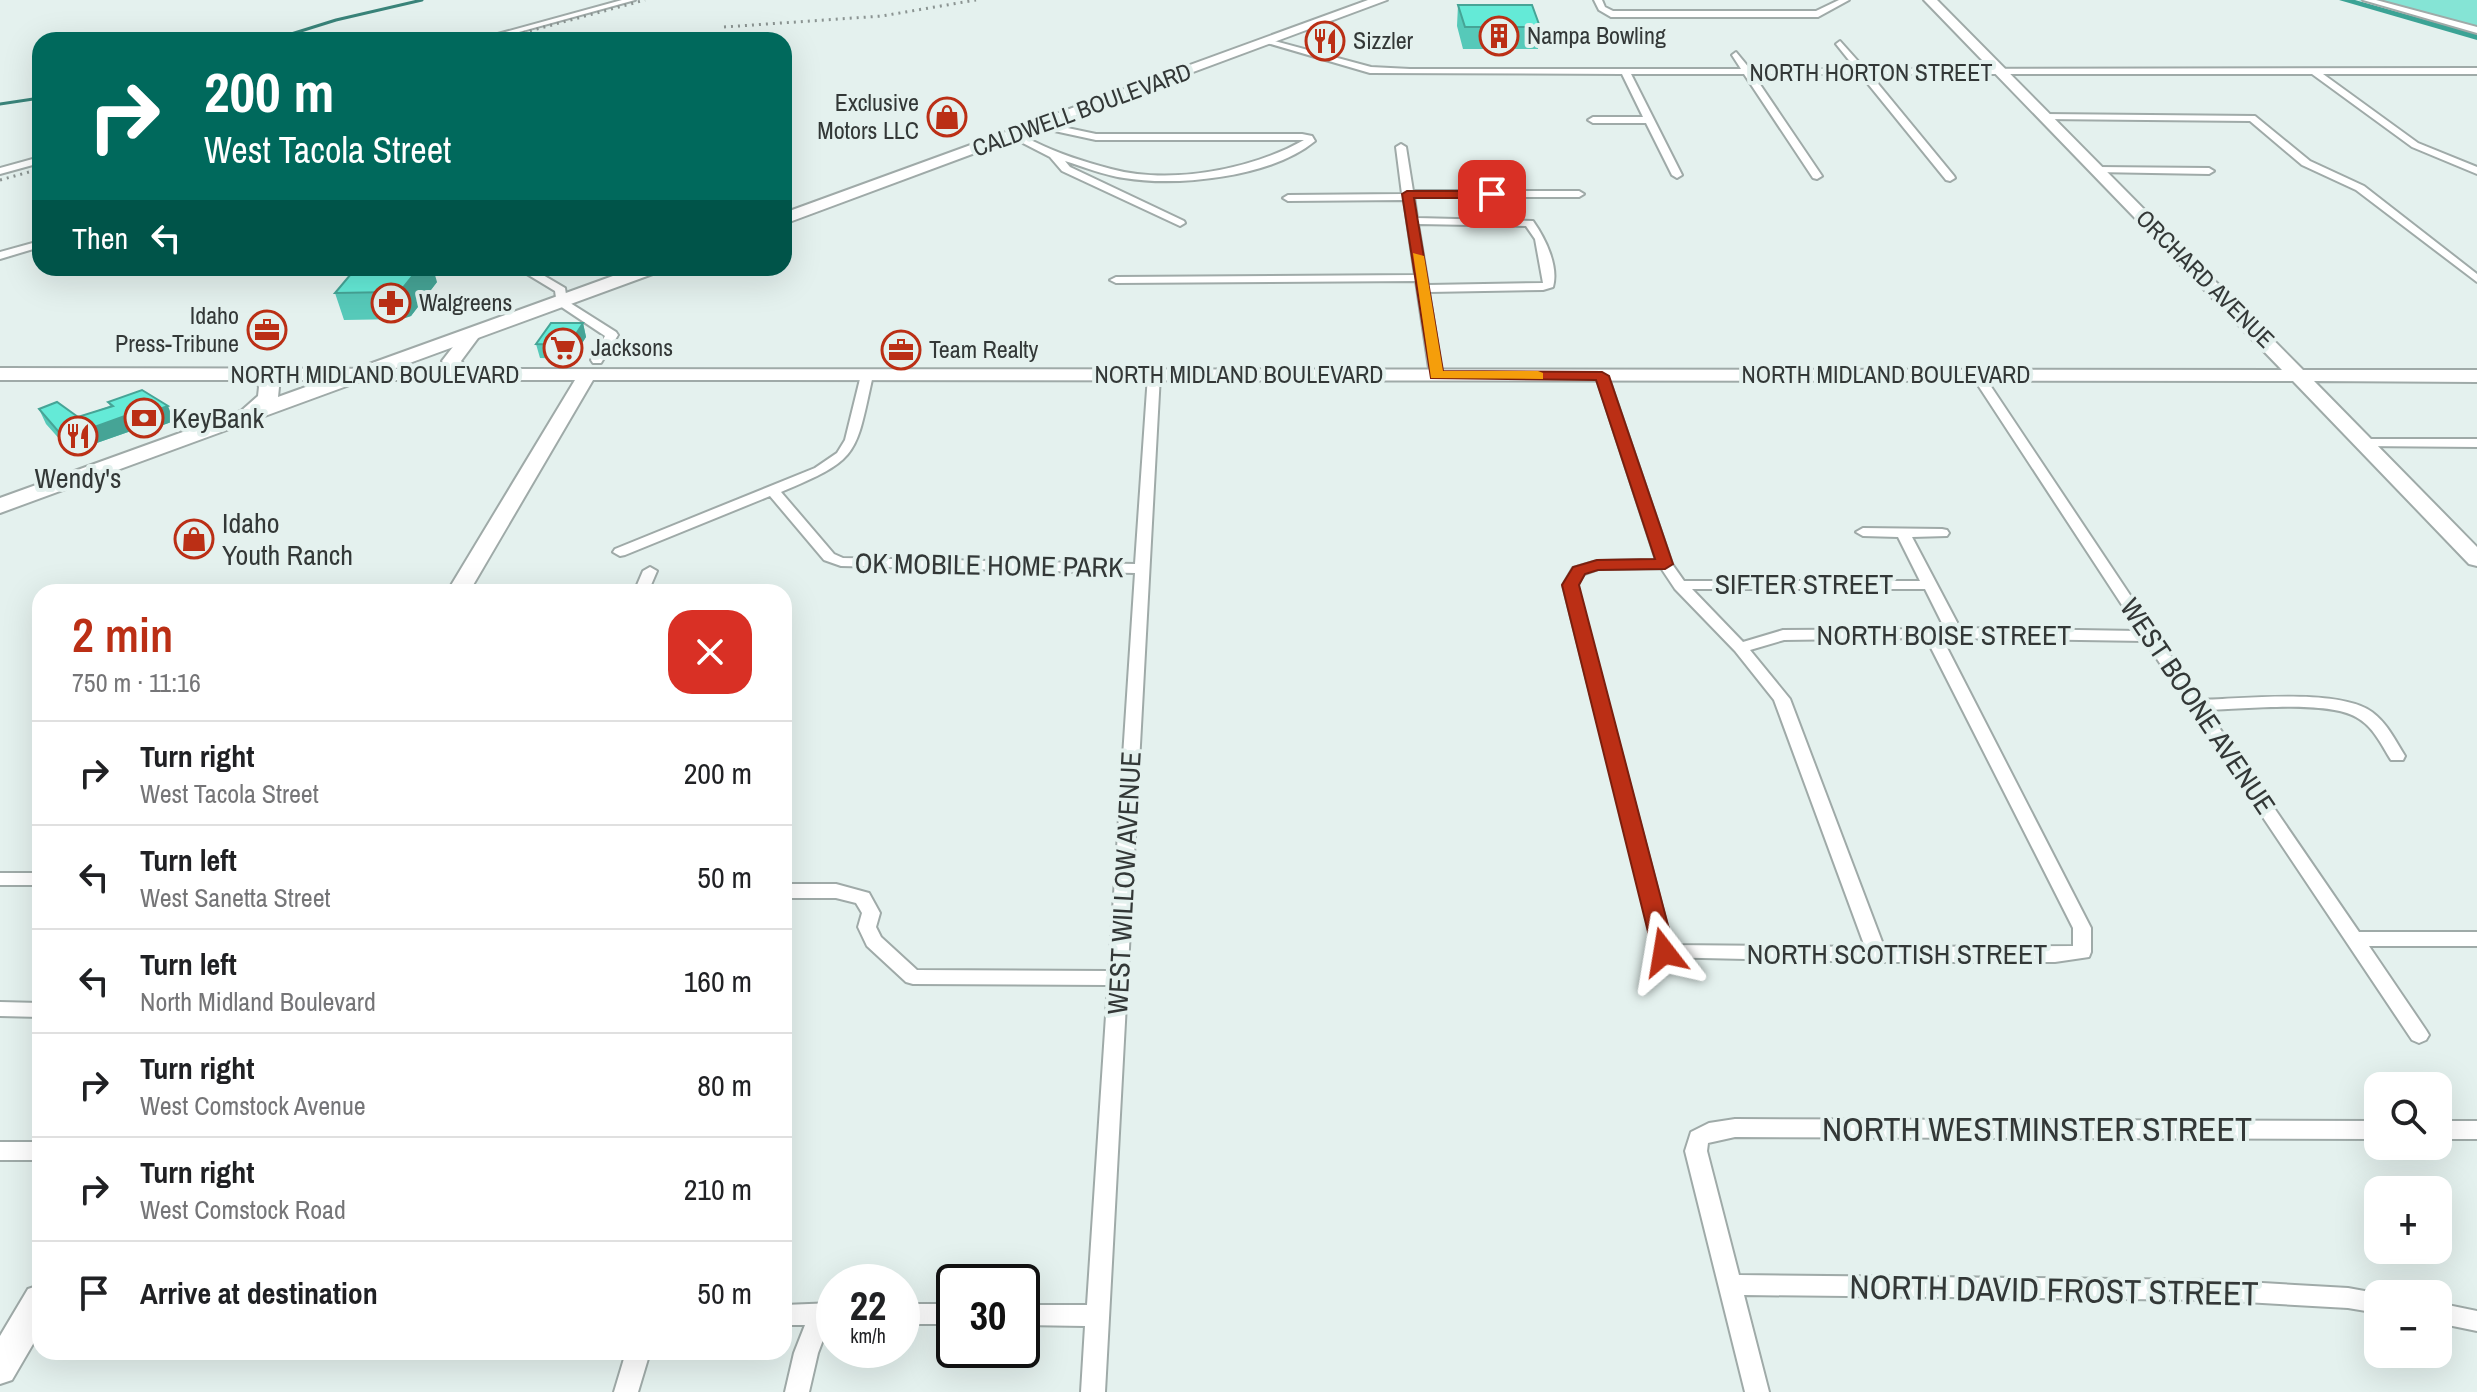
<!DOCTYPE html>
<html lang="en">
<head>
<meta charset="utf-8">
<style>
  :root { --surface:#fff; --page:#f6f6f6; --text:#202124; --muted:#757577; --line:#e0e0e0; --accent:#bb2f15 }
  body { margin:0; font-family:"Archivo Narrow",sans-serif; background:var(--page); color:var(--text); height:100vh; display:flex; flex-direction:column; font-size:30px; white-space:nowrap }
  * { box-sizing:border-box; margin:0 }
  p { font-size:26px; color:var(--muted) }
  .icon { flex:none; width:44px; height:44px; fill:none; stroke:currentColor; stroke-width:2; stroke-linecap:round; stroke-linejoin:round }
  .map { position:relative; flex:1; overflow:hidden }
  .panel { position:absolute; left:32px; top:584px; width:760px; height:776px; display:flex; flex-direction:column; background:var(--surface); border-radius:24px; box-shadow:0 8px 32px #0002 }
  .panel>* { flex:none }
  .hud { position:absolute; left:32px; top:32px; width:760px; height:244px; border-radius:24px; box-shadow:0 8px 32px #0002; background:#00695c; color:#fff; overflow:hidden }
  .fabs { position:absolute; left:2364px; top:1072px; display:grid; gap:16px }
  .fabs a { display:grid; place-items:center; width:88px; height:88px; border-radius:16px; background:var(--surface); box-shadow:0 8px 32px #0002; font-size:40px }
  .speed { position:absolute; left:816px; top:1264px; display:flex; gap:16px; font-size:40px; font-weight:700; text-align:center }
  .speed>* { display:grid; place-content:center; width:104px; height:104px; border-radius:50%; background:var(--surface); box-shadow:0 8px 32px #0002; line-height:1 }
  .speed small { font-size:20px; font-weight:400 }
  .speed .limit { border:4px solid #111; border-radius:12px; background:#fff; color:#111 }
  .pin { position:absolute; display:grid; place-items:center; width:68px; height:68px; color:#fff; margin:-34px; border-radius:16px; box-shadow:0 4px 12px #0006 }
  .me { position:absolute; width:88px; margin:-44px; rotate:346deg; stroke-linejoin:round; filter:drop-shadow(0 0 6px #0008) }
  .turn { display:flex; align-items:center; gap:28px; height:168px; padding:0 40px; font-size:36px }
  .turn .icon { width:104px; height:104px; stroke-width:2.5 }
  .turn b { display:block; font-size:56px; line-height:68px }
  .then { display:flex; align-items:center; height:76px; padding:0 40px; background:#0003; gap:16px; font-size:30px }
  .round { display:grid; place-items:center; flex:none; width:84px; height:84px; border-radius:24px; background:var(--page) }
  .overview { display:flex; align-items:center; justify-content:space-between; height:136px; padding:0 40px }
  h1 { font-size:48px; font-weight:600; line-height:60px; color:var(--accent) }
  ul { padding:0; list-style:none }
  li { display:flex; align-items:center; gap:24px; height:104px; padding:0 40px; border-top:2px solid var(--line) }
  li div { flex:1 }
  li b { display:block; font-size:30px }
  li em { font-style:normal }
  .map>svg:first-child { display:block }
</style>
</head>
<body>
<div class="map">
<svg width="2477" height="1392" viewBox="0 0 2477 1392">
  <rect width="100%" height="100%" fill="#e4f1ee"/>
  <path fill="#85e4d5" d="M2358,0H2477V33Z"/>
  <g fill="none" stroke-linecap="round" stroke-linejoin="round">
    <path stroke="#398379" stroke-width="3" d="M272,40L336,20L422,0
      M0,104L40,98"/>
    <path fill="#3ba395" fill-rule="evenodd" d="M2339,0H2355L2477,34V40Z"/>
    <defs>
      <path id="street" d="M622,0H635L490,40H476Z
        M1594,0H1602L1605,7L1613,11H1816L1839,0H1849L1818,17H1611L1599,10Z
        M2363,0H2376L2477,27V33Z
        M1267,39L1371,67L1410,69H1741L1732,55L1736,52L1750,69H1856L1836,44L1840,41L1865,69L2477,68V74H2323L2418,143L2477,167V174L2412,147L2312,74H1870L1954,176L1955,178L1950,181L1946,180L1860,74H1753L1822,176L1817,179L1813,178L1744,74H1631L1682,175L1677,178L1672,175L1646,123H1593L1588,120L1593,117H1643L1622,74L1370,73L1267,43Z
        M2045,114L2255,116L2310,161L2364,186L2477,274V282L2356,190L2302,165L2250,121L2042,119V115Z
        M1039,122L1096,134H1302L1312,136L1315,141C1272,177 1178,187 1124,178C1104,175 1084,167 1065,161L1070,167L1184,221L1185,223L1180,226L1062,171L1050,157L1007,135C1016,130 1026,138 1035,142C1059,154 1085,162 1111,169C1171,185 1251,170 1304,140H1096L1036,127V123Z
        M1401,144L1406,147L1413,191H1579L1584,194L1579,197H1414L1417,218L1533,221C1545,238 1559,266 1553,287L1543,290L1429,292L1442,375L1440,378H1432L1430,375L1416,281L1116,283L1110,280L1116,277L1415,275L1404,200L1288,201L1283,198L1288,195L1402,194L1396,147ZM1418,224L1526,226L1535,239L1543,283L1428,285Z
        M40,157V163L0,174V168Z
        M2098,167L2209,168L2214,171L2209,174L2094,172V168Z
        M40,241V247L0,259V252Z
        M517,268H531L565,288L567,301L616,332L618,335L601,363H593L591,360L605,336L557,304L555,291Z
        M867,371L873,375C855,456 860,459 781,492L834,554L843,558L1135,564L1148,375L1154,371L1160,375L1105,1392H1081L1085,1326L1022,1325V1305H1087L1108,985L913,984L906,982L867,946L858,927L862,913L856,903L836,898H784V884H836L869,893L880,913L876,927L881,937L917,970L1109,971L1135,573L841,566L824,560L770,496L625,555L620,556L613,552L615,549L815,468L837,453L845,440L861,375Z
        M1602,372L1608,376L1672,564L1684,581H1920L1898,537L1863,536L1856,532L1863,528L1942,529L1947,530L1949,533L1947,536L1912,537L1960,628L2139,631L1972,376L1974,373H1982L2200,700C2241,699 2339,688 2372,712C2387,723 2395,740 2405,756L2403,760H2391C2381,744 2373,726 2356,717C2327,700 2243,709 2207,710L2359,932H2477V946H2369L2426,1030L2429,1035L2426,1040L2419,1043L2412,1040L2145,641L1942,638L2091,928V952L2089,957L2055,962H1878L1657,957L1563,585L1573,568L1597,561L1656,560L1596,376ZM1661,568L1675,589L1735,651L1774,700L1865,947L1672,945L1577,585L1584,574L1598,569ZM1692,589H1925L1945,629L1783,630L1743,642ZM1926,638L2073,928V946L1884,947L1790,699L1750,650L1784,640Z
        M2365,439H2477V447L2360,446V440Z
        M650,567L657,571L648,592H634L643,571Z
        M0,873H40V885H0Z
        M0,1002L40,1003V1017L0,1016Z
        M1735,1119L2378,1121V1139L1735,1137L1708,1143L1707,1151L1739,1275L2211,1280L2348,1288L2381,1294H2378V1313L2348,1308L2211,1300L1744,1295L1769,1392H1745L1685,1151L1691,1132L1709,1123Z
        M2438,1121H2477V1139H2438Z
        M0,1142H40V1160H0Z
        M834,1303V1323L829,1324L818,1353L809,1392H785L794,1353L805,1325H784V1305Z
        M2438,1303L2477,1311V1331L2438,1323Z
        M902,1304H954V1324H902Z
        M626,1352H650L638,1392H614Z"/>
      <path id="secondary" d="M1924,0H1937L2303,370H2477V382L2314,381L2477,547V566L2469,564L2293,381L593,380L469,592H447L575,380H0V368L448,369L442,361L466,330L472,329L481,334L461,361L468,369L2282,370Z
        M40,1285V1332L12,1380L0,1384V1336L28,1289Z"/>
      <path id="primary" d="M1368,0H1387L784,224V213Z
        M635,268H661L658,272L0,513V498L241,411L258,396L259,387L254,375L257,371H271L279,387L278,397Z"/>
    </defs>
    <use href="#street" stroke="#9faaa8" stroke-width="4"/>
    <use href="#secondary" stroke="#9faaa8" stroke-width="4"/>
    <use href="#primary" stroke="#9faaa8" stroke-width="4"/>
    <use href="#street" fill="#fff" fill-rule="evenodd"/>
    <use href="#secondary" fill="#fff" fill-rule="evenodd"/>
    <use href="#primary" fill="#fff" fill-rule="evenodd"/>
    <path stroke="#8b9492" stroke-width="3" stroke-dasharray="2 5" stroke-linecap="butt" d="M724,27L882,16L976,0
      M496,40L645,0
      M0,180L40,169"/>
  </g>
  <path fill="#56c9b9" d="M1458,5L1540,27L1538,49H1463L1457,26Z
    M437,282L411,316L402,319L344,320L335,293Z
    M583,323L586,337L572,359L540,358L536,344Z
    M108,402L174,421L136,435L131,431L71,452L46,424L39,409L78,417L110,406Z"/>
  <path fill="#46a496" d="M419,268H433L437,282L411,316L402,319L393,292Z
    M583,323L586,337L572,359L569,345Z
    M168,406L174,421L136,435L129,420Z
    M125,416L131,431L71,452L64,438Z"/>
  <path fill="#64ead7" stroke="#46a496" stroke-width="2" d="M1458,5H1532L1540,27H1465Z
    M356,268H419L402,289L393,292L335,293Z
    M551,323H583L569,345L536,344Z
    M142,390L168,406L129,420L125,416L64,438L39,409L57,402L78,417L113,406L108,402Z"/>
  <path fill="#bb2f15" stroke="#7a1f0e" stroke-width="2" d="M1407,191H1492L1497,194L1492,198H1414L1443,371L1602,372L1609,376L1673,564L1665,569L1598,570L1585,574L1579,585L1675,952L1671,958H1656L1653,952L1562,585L1573,567L1597,560L1655,559L1596,380L1431,378L1402,194Z"/>
  <path fill="#f59e0b" d="M1413,253L1424,256L1443,371H1538L1543,373V379L1431,378Z"/>
  <defs>
    <symbol id="building-ring" viewBox="-11 -11 22 22"><circle r="9.5" fill="#e4f1ee" stroke="#bb2f15" stroke-width="1.5"/><path d="M-4-6H4V6H1V3H-1V6H-4ZM-2.5-4.3h1.7v1.8h-1.7ZM.8-4.3h1.7v1.8H.8ZM-2.5-1h1.7V.8h-1.7ZM.8-1h1.7V.8H.8Z" fill="#bb2f15"/></symbol>
    <symbol id="restaurant-ring" viewBox="-11 -11 22 22"><circle r="9.5" fill="#e4f1ee" stroke="#bb2f15" stroke-width="1.5"/><path d="M-5-6h1v4h1v-4h1v4h1v-4h1v5L-1.5 .5V6h-2V.5L-5-1ZM5-6V6H3V1.5H1.5Q1.5-4 5-6Z" fill="#bb2f15"/></symbol>
    <symbol id="shop-ring" viewBox="-11 -11 22 22"><circle r="9.5" fill="#e4f1ee" stroke="#bb2f15" stroke-width="1.5"/><path d="M-5-2.5h2.3a2.7 3.5 0 0 1 5.4 0H5L5.5 6h-11ZM-1.5-2.5h3a1.5 2.3 0 0 0-3 0Z" fill="#bb2f15"/></symbol>
    <symbol id="pharmacy-ring" viewBox="-11 -11 22 22"><circle r="9.5" fill="#e4f1ee" stroke="#bb2f15" stroke-width="1.5"/><path d="M-2-6h4v4h4v4h-4v4h-4v-4h-4v-4h4Z" fill="#bb2f15"/></symbol>
    <symbol id="office-ring" viewBox="-11 -11 22 22"><circle r="9.5" fill="#e4f1ee" stroke="#bb2f15" stroke-width="1.5"/><path d="M-6-3h4V-5.5h4V-3h4V5H-6ZM-1-4.5V-3h2v-1.5ZM-6 0V1H6V0Z" fill="#bb2f15"/></symbol>
    <symbol id="supermarket-ring" viewBox="-11 -11 22 22"><circle r="9.5" fill="#e4f1ee" stroke="#bb2f15" stroke-width="1.5"/><path d="M-6-5.5h2.5l.6 2H6L4.5 2H-2.5L-4.4-4H-6ZM-1.5 3.2a1.3 1.3 0 1 0 .1 0ZM3 3.2a1.3 1.3 0 1 0 .1 0Z" fill="#bb2f15"/></symbol>
    <symbol id="bank-ring" viewBox="-11 -11 22 22"><circle r="9.5" fill="#e4f1ee" stroke="#bb2f15" stroke-width="1.5"/><path d="M-6-4H6V4H-6ZM0-2.3a2.3 2.3 0 1 0 0 4.6a2.3 2.3 0 1 0 0-4.6Z" fill="#bb2f15"/></symbol>
  </defs>
  <g fill-rule="evenodd">
    <use href="#building-ring" x="1477" y="14" width="44" height="44"/>
    <use href="#restaurant-ring" x="1303" y="19" width="44" height="44"/>
    <use href="#shop-ring" x="925" y="95" width="44" height="44"/>
    <use href="#pharmacy-ring" x="369" y="281" width="44" height="44"/>
    <use href="#office-ring" x="245" y="308" width="44" height="44"/>
    <use href="#supermarket-ring" x="541" y="326" width="44" height="44"/>
    <use href="#office-ring" x="879" y="328" width="44" height="44"/>
    <use href="#bank-ring" x="122" y="396" width="44" height="44"/>
    <use href="#restaurant-ring" x="56" y="414" width="44" height="44"/>
    <use href="#shop-ring" x="172" y="517" width="44" height="44"/>
  </g>
  <g text-anchor="middle" stroke-width="8" stroke-linejoin="round" paint-order="stroke">
    <g font-size="24" fill="#333837" stroke="#e4f1ee" text-anchor="start">
      <text x="1527" y="44">Nampa Bowling</text>
      <text x="1353" y="49">Sizzler</text>
      <text x="919" y="111" text-anchor="end">Exclusive<tspan x="919" dy="28">Motors LLC</tspan></text>
      <text x="419" y="311">Walgreens</text>
      <text x="239" y="324" text-anchor="end">Idaho<tspan x="239" dy="28">Press-Tribune</tspan></text>
      <text x="591" y="356">Jacksons</text>
      <text x="929" y="358">Team Realty</text>
    </g>
    <g font-size="24" fill="#333837" stroke="#e4f1ee">
      <text x="1871" y="81">NORTH HORTON STREET</text>
      <text transform="translate(1082 110) rotate(-20)" y="8">CALDWELL BOULEVARD</text>
      <text transform="translate(2205 279) rotate(45)" y="8">ORCHARD AVENUE</text>
      <text x="375" y="383">NORTH MIDLAND BOULEVARD</text>
      <text x="1239" y="383">NORTH MIDLAND BOULEVARD</text>
      <text x="1886" y="383">NORTH MIDLAND BOULEVARD</text>
    </g>
    <g font-size="28" fill="#333837" stroke="#e4f1ee" text-anchor="start">
      <text x="172" y="428">KeyBank</text>
      <text x="78" y="488" text-anchor="middle">Wendy's</text>
      <text x="222" y="533">Idaho<tspan x="222" dy="32">Youth Ranch</tspan></text>
    </g>
    <g font-size="28" fill="#333837" stroke="#e4f1ee">
      <text transform="translate(989 565) rotate(1)" y="10">OK MOBILE HOME PARK</text>
      <text x="1804" y="594">SIFTER STREET</text>
      <text x="1944" y="645">NORTH BOISE STREET</text>
      <text transform="translate(2198 706) rotate(56)" y="10">WEST BOONE AVENUE</text>
      <text transform="translate(1124 883) rotate(-87)" y="10">WEST WILLOW AVENUE</text>
      <text x="1897" y="964">NORTH SCOTTISH STREET</text>
    </g>
    <g font-size="34" fill="#333837" stroke="#e4f1ee">
      <text x="2037" y="1141">NORTH WESTMINSTER STREET</text>
      <text transform="translate(2054 1290) rotate(1)" y="12">NORTH DAVID FROST STREET</text>
    </g>
  </g>
</svg>
<div class="fabs">
<a><svg class="icon" aria-label="search" viewBox="0 0 24 24"><circle cx="10" cy="10" r="6"/><path d="M15 15l6 6"/></svg></a>
<a>+</a>
<a>−</a>
</div>
<div class="speed"><div>22<small>km/h</small></div><div class="limit">30</div></div>
<div class="pin" style="left:1492px;top:194px;background:#d93025"><svg class="icon" aria-label="arrive" viewBox="0 0 24 24"><path d="M6 21V4h12l-3 4 3 4H6"/></svg></div>
<svg class="me" style="left:1664px;top:952px" viewBox="-20 -20 40 40"><path d="M0-17L14 15 0 8-14 15z" fill="#bb2f15" stroke="#fff" stroke-width="4"/></svg>
<div class="hud">
<div class="turn"><svg class="icon" aria-label="right" viewBox="0 0 24 24"><path d="M7 20v-9h11M14 6l5 5-5 5"/></svg><div><b>200 m</b>West Tacola Street</div></div>
<div class="then">Then<svg class="icon" aria-label="left" viewBox="0 0 24 24"><path d="M17 20v-9H6M10 6l-5 5 5 5"/></svg></div>
</div>
<section class="panel">
<div class="overview"><div><h1>2 min</h1><p>750 m · 11:16</p></div><a class="round" style="background:#d93025;color:#fff"><svg class="icon" aria-label="close" viewBox="0 0 24 24"><path d="M6 6l12 12M18 6L6 18"/></svg></a></div>
<ul>
<li><svg class="icon" aria-label="right" viewBox="0 0 24 24"><path d="M7 20v-9h11M14 6l5 5-5 5"/></svg><div><b>Turn right</b><p>West Tacola Street</p></div><em>200 m</em></li>
<li><svg class="icon" aria-label="left" viewBox="0 0 24 24"><path d="M17 20v-9H6M10 6l-5 5 5 5"/></svg><div><b>Turn left</b><p>West Sanetta Street</p></div><em>50 m</em></li>
<li><svg class="icon" aria-label="left" viewBox="0 0 24 24"><path d="M17 20v-9H6M10 6l-5 5 5 5"/></svg><div><b>Turn left</b><p>North Midland Boulevard</p></div><em>160 m</em></li>
<li><svg class="icon" aria-label="right" viewBox="0 0 24 24"><path d="M7 20v-9h11M14 6l5 5-5 5"/></svg><div><b>Turn right</b><p>West Comstock Avenue</p></div><em>80 m</em></li>
<li><svg class="icon" aria-label="right" viewBox="0 0 24 24"><path d="M7 20v-9h11M14 6l5 5-5 5"/></svg><div><b>Turn right</b><p>West Comstock Road</p></div><em>210 m</em></li>
<li><svg class="icon" aria-label="arrive" viewBox="0 0 24 24"><path d="M6 21V4h12l-3 4 3 4H6"/></svg><div><b>Arrive at destination</b></div><em>50 m</em></li>
</ul>
</section>
</div>
</body>
</html>
